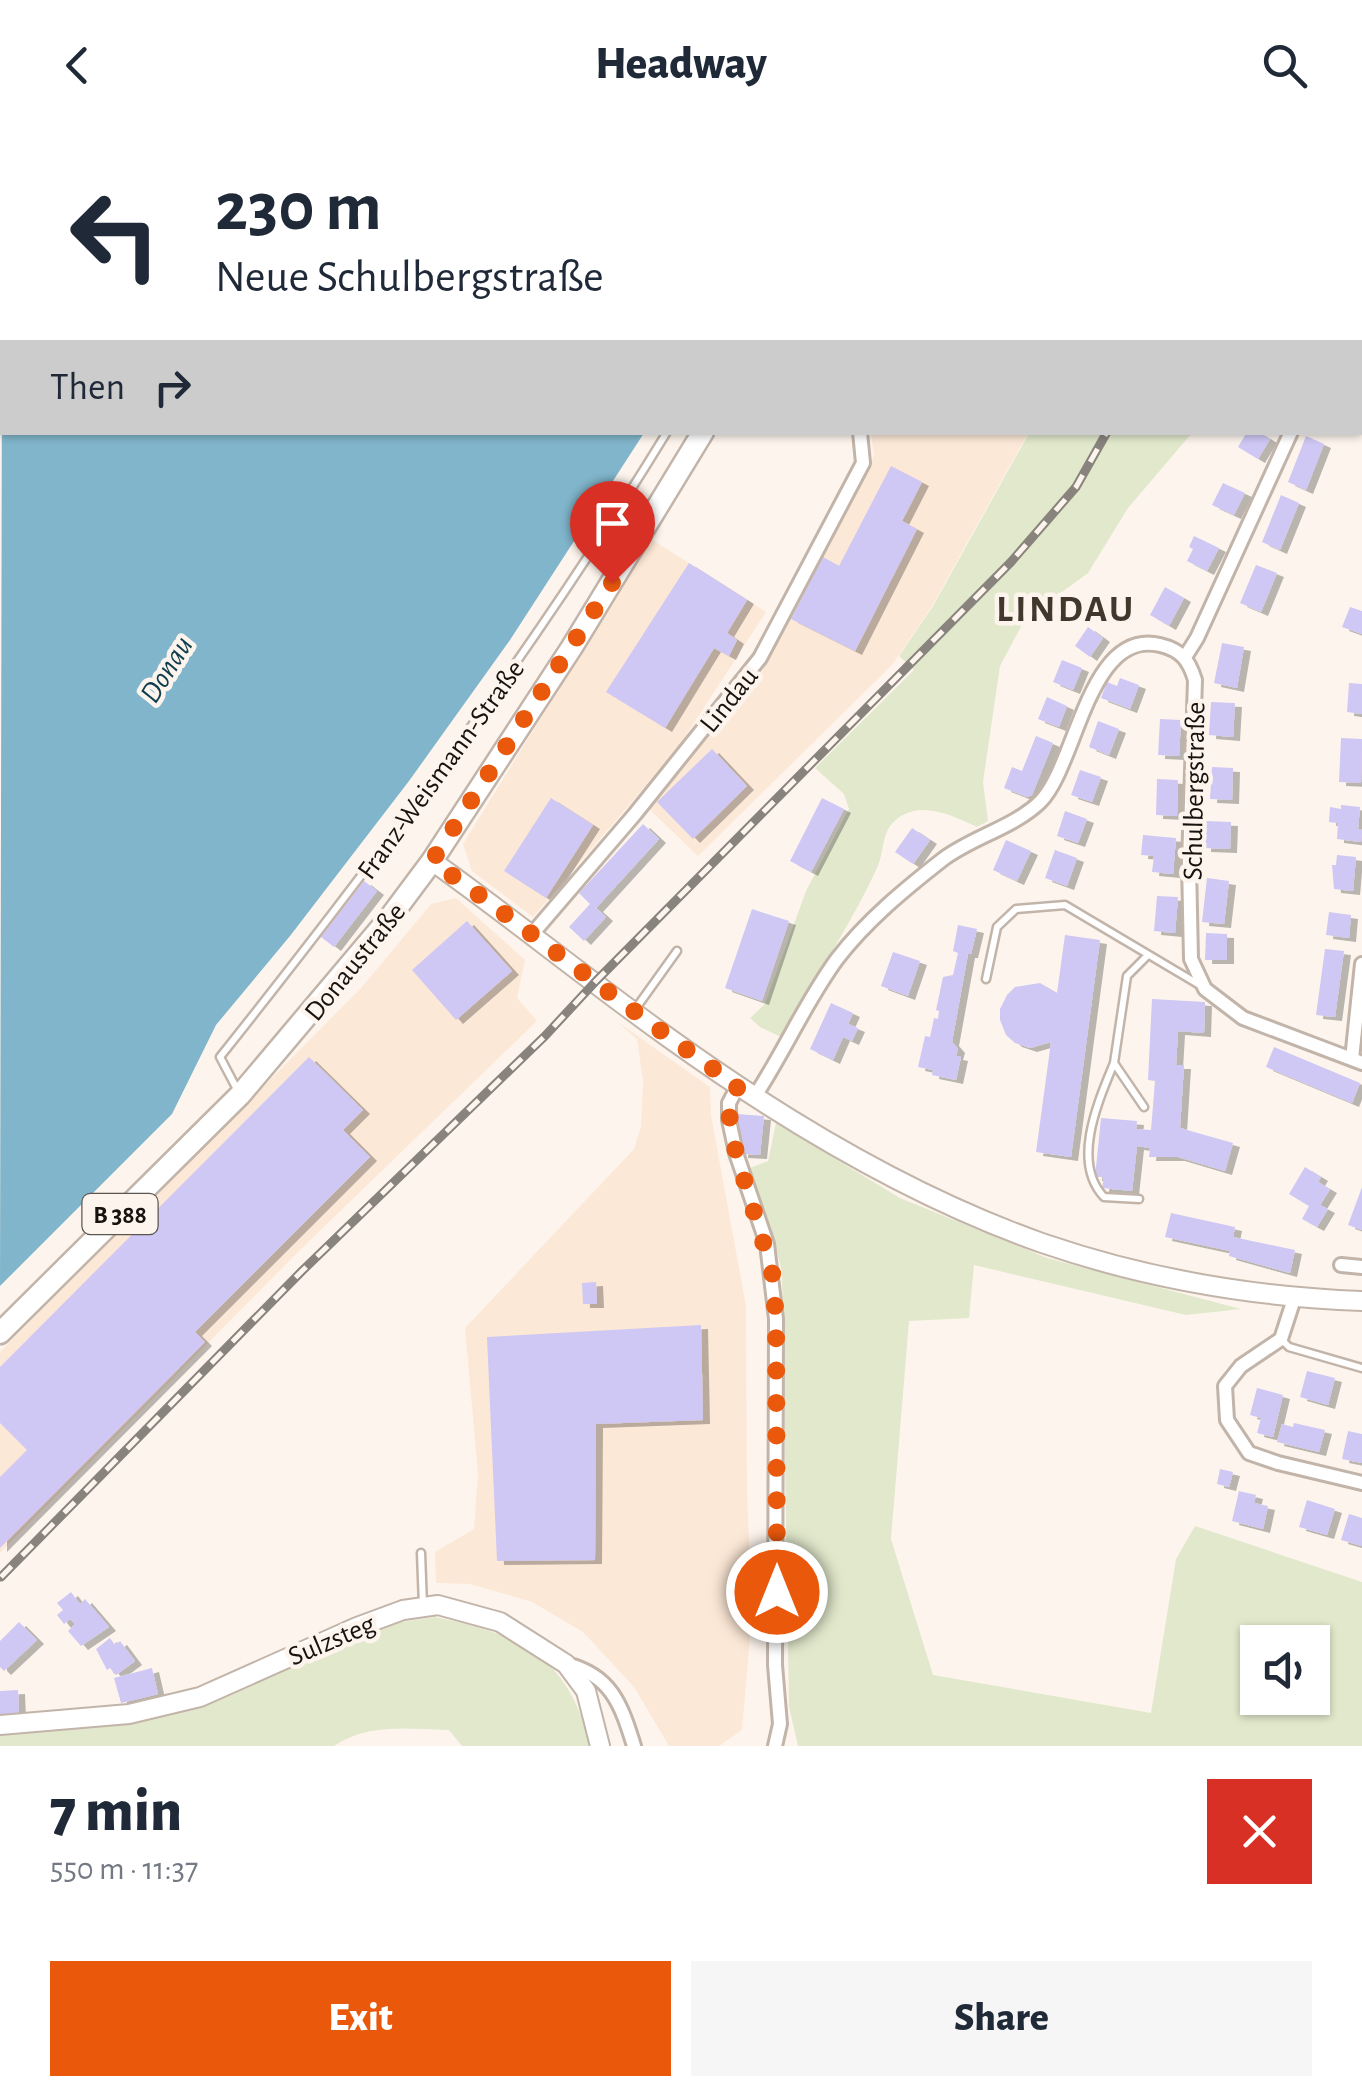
<!DOCTYPE html>
<html lang="en">
<head>
<meta charset="utf-8">
<style>
  :root { --surface:#fff; --page:#f6f6f7; --text:#1f2937; --muted:#747a83; --accent:#ea580c }
  body { margin:0; font-family:"Alegreya Sans",sans-serif; background:var(--page); color:var(--text); height:100vh; display:flex; flex-direction:column; font-size:38px; white-space:nowrap }
  * { box-sizing:border-box; margin:0 }
  p { font-size:32px; color:var(--muted) }
  .icon { flex:none; width:55px; height:55px; fill:none; stroke:currentColor; stroke-width:2; stroke-linecap:round; stroke-linejoin:round }
  .map { position:relative; height:1616px; overflow:hidden }
  .sheet { display:flex; flex-direction:column; background:var(--surface); flex:1 }
  .sheet>* { flex:none }
  .guide { position:absolute; left:0px; top:0px; width:1362px; height:305px; box-shadow:0 2px 8px #0004; background:#fff; color:var(--text); overflow:hidden }
  .tools { position:absolute; left:1240px; top:1495px; display:grid; gap:20px }
  .tools a { display:grid; place-items:center; width:90px; height:90px; border-radius:0px; background:var(--surface); box-shadow:0 2px 8px #0004; font-size:50px }
  .pin { position:absolute; display:grid; place-items:center; width:85px; height:85px; color:#fff; margin:-102px -42px; border-radius:50% 50% 50% 0; rotate:-45deg; box-shadow:0 0 10px #0007 }
  .pin .icon { rotate:45deg }
  .me { position:absolute; width:110px; margin:-55px; rotate:0deg; stroke-linejoin:round; filter:drop-shadow(0 0 8px #0008) }
  .turn { display:flex; align-items:center; gap:35px; height:210px; padding:0 50px; font-size:45px }
  .turn .icon { width:130px; height:130px; stroke-width:2.5 }
  .turn b { display:block; font-size:70px; line-height:85px }
  .then { display:flex; align-items:center; height:95px; padding:0 50px; background:#0003; gap:20px; font-size:38px }
  .round { display:grid; place-items:center; flex:none; width:105px; height:105px; border-radius:0px; background:var(--page) }
  .head { display:flex; align-items:center; justify-content:space-between; height:170px; padding:0 50px }
  h1 { font-size:60px; font-weight:800; line-height:75px }
  .primary-button { display:flex; gap:20px; margin-top:auto; padding:20px 50px }
  .primary-button a { flex:1; height:115px; border-radius:0px; background:var(--accent); color:#fff; font-size:40px; font-weight:800; line-height:115px; text-align:center }
  .primary-button a+a { background:var(--page); color:var(--text) }
  header { display:flex; justify-content:space-between; align-items:center; height:130px; padding:0 50px; background:var(--surface); font-size:45px; font-weight:800 }
  .map>svg:first-child { display:block }
</style>
</head>
<body>
<header><svg class="icon" aria-label="back" viewBox="0 0 24 24"><path d="M15 5l-7 7 7 7"/></svg>Headway<svg class="icon" aria-label="search" viewBox="0 0 24 24"><circle cx="10" cy="10" r="6"/><path d="M15 15l6 6"/></svg></header>
<div class="map">
<svg width="1362" height="1616" viewBox="0 0 1362 1616">
  <defs>
    <filter id="shadow"><feDropShadow dx="7" dy="4" stdDeviation="0" flood-color="#0004"/></filter>
  </defs>
  <rect width="100%" height="100%" fill="#fdf5ed"/>
  <path fill="#fce8d6" d="M871,303H1028L932,476L892,535L698,726L648,678L762,542L874,326Z
    M651,409L766,482L678,618L533,787L472,741L463,714Z
    M456,768L525,830L517,868L537,891L301,1119L0,1423V1222L361,858L431,774Z
    M615,890L710,957L711,985L746,1176L747,1363L752,1483L742,1600L719,1616H669L634,1557L583,1502L532,1472L470,1454L436,1453L435,1422L474,1399L478,1344L465,1198L634,1019L641,996L643,951L637,909Z"/>
  <path fill="#e1e8cb" fill-rule="evenodd" d="M1190,0H1362V163L1360,2H1187Z
    M1029,303H1192L1128,378L1088,443L1025,489L1000,536L983,652L988,691L977,697C956,687 926,672 903,685C880,697 886,718 877,738C850,797 813,850 781,907L760,897L750,888L765,874L806,761L849,679L844,664L815,638L914,540L899,526L933,476Z
    M776,993L900,1068L1047,1128L1241,1179L1186,1185L974,1135L969,1188L909,1191L891,1409L933,1545L1151,1583L1176,1429L1195,1396L1362,1452V1616H798L789,1577L782,1143L775,1113L747,1039L768,1031ZM1258,1512H1312V1568H1258Z
    M435,1487C519,1504 569,1526 590,1616H462L449,1600C409,1599 368,1593 334,1616H0V1599L127,1592L374,1496Z"/>
  <path fill="#81b5cb" d="M235,0H833L233,2Z
    M2,218V302L644,303L510,510L409,651L290,806L216,895L172,984L0,1156Z"/>
  <path fill="#cfc7f4" filter="url(#shadow)" d="M1247,302H1259L1270,309L1258,329L1238,317Z
    M1306,306L1324,314L1306,360L1288,352Z
    M891,336L922,352L902,391L917,399L855,521L791,489L823,427L839,436Z
    M1223,353L1245,363L1234,385L1212,375Z
    M1281,365L1299,373L1280,420L1262,412Z
    M1194,406L1219,418L1207,441L1187,431L1193,419L1189,417Z
    M689,433L747,470L727,503L737,510L729,526L714,518L665,598L606,562Z
    M1256,435L1277,443L1261,482L1240,473Z
    M1165,457L1184,468L1169,496L1150,485Z
    M1350,477L1362,481V504L1342,497Z
    M1088,497L1103,508L1090,527L1075,516Z
    M1222,513L1244,517L1237,558L1214,553Z
    M1062,530L1082,538L1073,560L1053,552Z
    M1120,548L1139,555L1130,579L1101,568L1107,552L1117,556Z
    M1349,553L1362,554V584L1347,582Z
    M1047,567L1067,576L1059,597L1038,589Z
    M1211,572L1235,573L1233,607L1209,605Z
    M1160,589L1181,590L1179,626L1158,625Z
    M1098,591L1119,599L1109,625L1089,617Z
    M1036,606L1053,613L1032,665L1027,667L1004,658L1012,637L1022,641Z
    M1341,608L1362,609L1361,653L1339,652Z
    M712,619L747,656L693,709L657,672Z
    M1212,637L1233,638L1232,670L1210,669Z
    M1080,640L1101,647L1092,672L1071,665Z
    M1157,649L1178,650L1177,686L1156,685Z
    M551,668L593,695L546,768L504,741Z
    M822,668L844,679L811,742L790,731Z
    M1341,675L1360,677L1358,699L1362,700L1361,712L1337,709L1338,693L1329,692L1330,677L1341,679Z
    M1065,681L1087,689L1078,713L1057,706Z
    M1205,691L1231,692L1230,719L1204,718Z
    M643,694L659,709L596,778L606,787L584,811L569,797L590,774L579,763Z
    M912,698L930,710L913,734L895,722Z
    M1143,705L1176,708L1173,744L1152,742L1154,726L1141,725Z
    M1006,710L1031,721L1017,751L993,740Z
    M1055,720L1077,728L1067,756L1045,748Z
    M1337,725L1356,727L1353,761L1334,759L1332,735H1336Z
    M1207,748L1229,751L1224,794L1202,792Z
    M364,751L377,761L334,817L321,807Z
    M1157,766L1178,767L1175,803L1154,801Z
    M752,779L789,791L762,871L725,858Z
    M1329,782L1351,785L1349,808L1326,805Z
    M467,791L512,841L456,890L412,840Z
    M958,795L977,799L971,824H968L952,912L958,919L956,926L961,927L956,950L932,945L933,940L918,937L925,906L930,907L934,888L938,889L939,881L936,880L943,847L953,845L958,823L953,821Z
    M1206,803L1227,804V830H1205Z
    M1065,805L1100,810L1071,1027L1036,1022L1051,912L1030,918L1015,913L1006,905L1000,890V879L1007,865L1015,857L1040,853L1057,863Z
    M1325,819L1344,821L1335,887L1316,885Z
    M893,822L920,831L908,866L881,856Z
    M1152,869L1205,872L1204,903L1178,901L1176,935H1184L1180,998L1233,1013L1225,1041L1178,1027H1149L1150,1018L1137,1016L1132,1061L1102,1058L1104,1047H1095L1101,988L1137,991L1136,999L1151,1000L1155,951L1148,950Z
    M831,873L853,883L848,894L858,898L852,911L843,907L833,930L810,919Z
    M1274,917L1360,953L1352,973L1266,937Z
    M309,927L363,980L343,1000L370,1027L195,1202L205,1212L0,1418V1347L27,1320L0,1293V1237Z
    M737,984L764,986L760,1025L741,1024L742,1011L734,1010Z
    M1305,1037L1321,1047L1318,1052L1330,1059L1320,1075L1328,1079L1317,1097L1302,1089L1309,1076L1289,1064Z
    M1362,1057V1100L1348,1095Z
    M1171,1083L1235,1097L1233,1107L1295,1120L1290,1143L1229,1126L1230,1121L1165,1107Z
    M596,1152L597,1174H583L582,1153Z
    M701,1195L703,1290L596,1294L595,1430L497,1431L487,1207Z
    M1307,1241L1335,1248L1328,1275L1300,1267Z
    M1257,1258L1283,1265L1273,1307L1257,1303L1261,1288L1250,1285Z
    M1294,1293L1325,1300L1319,1322L1277,1312L1282,1294L1293,1297Z
    M1348,1301L1362,1304V1333L1342,1329Z
    M1220,1339L1233,1342L1229,1357L1217,1354Z
    M1239,1361L1256,1365L1254,1373L1268,1376L1263,1399L1232,1391Z
    M1307,1370L1335,1379L1327,1405L1299,1397Z
    M1349,1384L1362,1388V1416L1341,1410Z
    M71,1462L80,1474L85,1469L109,1497L81,1516L68,1501L75,1494L70,1489L64,1494L57,1485L63,1480L57,1473Z
    M19,1492L37,1510L4,1541L0,1537V1511Z
    M110,1508L115,1515L120,1511L135,1531L116,1545L110,1538L107,1540L96,1519Z
    M152,1538L158,1564L121,1573L114,1548Z
    M18,1560L19,1584H0V1561Z"/>
  <g fill="none" stroke-linecap="round" stroke-linejoin="round">
    <defs>
      <path id="lane" d="M0,60L2,57
        M986,849L997,797L1016,779L1065,775L1203,857
        M634,881L677,821
        M1114,933C1098,972 1071,1032 1104,1067L1139,1069
        M239,963L220,927C380,726 533,521 667,302
        M1144,977L1114,933L1127,846L1147,826
        M1281,1209L1289,1217L1362,1238
        M421,1423L423,1476"/>
      <path id="street" d="M1360,221L1362,219
        M1185,527L1197,508L1291,302
        M533,803L635,684L760,528L863,333L860,302
        M1352,929L1362,834
        M738,956L729,973V990L736,1023L767,1114L776,1189L775,1535L780,1594L775,1616
        M755,966C784,922 806,871 837,829C866,791 905,759 942,730C972,707 1013,698 1040,672C1077,635 1088,498 1160,515C1181,520 1189,530 1195,550L1189,733L1191,829L1205,859L1243,888L1362,933
        M1341,1135L1362,1137
        M1294,1169L1281,1209L1241,1236L1225,1256L1227,1290L1249,1323L1278,1333L1362,1353
        M566,1534C611,1545 621,1574 634,1616"/>
      <path id="secondary" d="M432,731C512,788 589,851 669,908C783,990 909,1066 1042,1113C1144,1148 1254,1167 1362,1171
        M0,1595L129,1584L200,1567L357,1497L403,1480L438,1475L500,1492L566,1534L586,1561L600,1616"/>
      <path id="primary" d="M91,2L93,0
        M874,2L876,0
        M0,89L2,86
        M0,1203L240,965L391,786L432,731L572,517L703,302"/>
    </defs>
    <use href="#lane" stroke="#c2b4a9" stroke-width="11"/>
    <use href="#street" stroke="#c2b4a9" stroke-width="18"/>
    <use href="#secondary" stroke="#c2b4a9" stroke-width="22"/>
    <use href="#primary" stroke="#c2b4a9" stroke-width="25"/>
    <use href="#lane" stroke="#fff" stroke-width="6"/>
    <use href="#street" stroke="#fff" stroke-width="12"/>
    <use href="#secondary" stroke="#fff" stroke-width="18"/>
    <use href="#primary" stroke="#fff" stroke-width="20"/>
    <defs>
      <path id="rail" d="M1136,0V2
        M1,1447L302,1141L545,906L596,851L1011,432L1076,357L1107,302"/>
    </defs>
    <use href="#rail" stroke="#89837d" stroke-width="9"/>
    <use href="#rail" stroke="#fdf5ed" stroke-width="5" stroke-dasharray="15" stroke-linecap="butt"/>
  </g>
  <g fill="none" stroke-linecap="round" stroke-linejoin="round">
    <path stroke="#ea580c" stroke-width="18" stroke-dasharray="0 32.4" d="M612,453L432,731C535,804 634,884 738,956L728,974L730,990L736,1023L772,1141L776,1188L777,1462"/>
  </g>
  <g text-anchor="middle" stroke-width="9" stroke-linejoin="round" paint-order="stroke">
    <rect fill="#fdf5ed" stroke="#5c5651" stroke-width="2.5" x="82.5" y="1064" width="75" height="40" rx="8"/>
    <g font-size="25" font-weight="bold" fill="#17120e">
      <text x="120" y="1093">B 388</text>
    </g>
    <g font-size="28" fill="#17120e" stroke="#fdf5ed">
      <text transform="translate(728 569) rotate(-51)" y="10">Lindau</text>
      <text transform="translate(440 639) rotate(-54)" y="10">Franz-Weismann-Straße</text>
      <text transform="translate(1193 661) rotate(-89)" y="10">Schulbergstraße</text>
      <text transform="translate(354 831) rotate(-51)" y="10">Donaustraße</text>
      <text transform="translate(331 1509) rotate(-23)" y="10">Sulzsteg</text>
    </g>
    <g font-size="30" font-style="italic" fill="#0f3e4e" stroke="#fdf5ed">
      <text transform="translate(166 539) rotate(-58)" y="10">Donau</text>
    </g>
    <g font-size="38" font-weight="bold" letter-spacing="2.5" fill="#42372d" stroke="#fdf5ed">
      <text x="1066" y="491">LINDAU</text>
    </g>
  </g>
</svg>
<div class="tools">
<a><svg class="icon" aria-label="sound" viewBox="0 0 24 24"><path d="M4 9h4l5-4v14l-5-4H4zM17 9q2 3 0 6"/></svg></a>
</div>
<div class="pin" style="left:612px;top:453px;background:#d93025"><svg class="icon" aria-label="arrive" viewBox="0 0 24 24"><path d="M6 21V4h12l-3 4 3 4H6"/></svg></div>
<svg class="me" style="left:777px;top:1462px" viewBox="-20 -20 40 40"><circle r="17" fill="#ea580c" stroke="#fff" stroke-width="3"/><path d="M0-11L8 9 0 5-8 9z" fill="#fff"/></svg>
<div class="guide">
<div class="turn"><svg class="icon" aria-label="left" viewBox="0 0 24 24"><path d="M17 20v-9H6M10 6l-5 5 5 5"/></svg><div><b>230 m</b>Neue Schulbergstraße</div></div>
<div class="then">Then<svg class="icon" aria-label="right" viewBox="0 0 24 24"><path d="M7 20v-9h11M14 6l5 5-5 5"/></svg></div>
</div>
</div>
<section class="sheet">
<div class="head"><div><h1>7 min</h1><p>550 m · 11:37</p></div><a class="round" style="background:#d93025;color:#fff"><svg class="icon" aria-label="close" viewBox="0 0 24 24"><path d="M6 6l12 12M18 6L6 18"/></svg></a></div>
<div class="primary-button"><a>Exit</a><a>Share</a></div>
</section>
</body>
</html>
